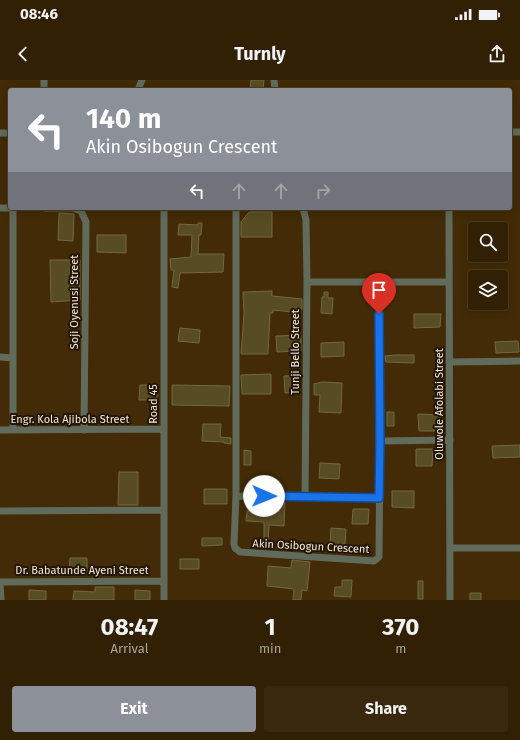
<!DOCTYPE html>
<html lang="en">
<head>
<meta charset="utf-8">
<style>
  :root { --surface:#322004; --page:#3a280e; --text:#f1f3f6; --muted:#a8a39a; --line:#4d3e26; --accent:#8c9099 }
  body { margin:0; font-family:"Fira Sans",sans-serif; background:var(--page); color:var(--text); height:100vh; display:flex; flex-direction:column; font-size:15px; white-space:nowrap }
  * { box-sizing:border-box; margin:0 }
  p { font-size:13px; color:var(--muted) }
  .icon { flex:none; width:22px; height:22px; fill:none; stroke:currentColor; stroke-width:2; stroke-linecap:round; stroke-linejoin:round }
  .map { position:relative; height:520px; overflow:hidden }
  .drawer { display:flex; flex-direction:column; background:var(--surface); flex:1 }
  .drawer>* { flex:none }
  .top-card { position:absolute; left:8px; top:8px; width:504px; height:122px; border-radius:4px; box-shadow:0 2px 10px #0003,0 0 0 1px var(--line); background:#8c9099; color:#fff; overflow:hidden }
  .buttons { position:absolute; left:468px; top:142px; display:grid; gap:8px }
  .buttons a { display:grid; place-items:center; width:40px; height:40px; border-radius:4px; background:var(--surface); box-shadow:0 2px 10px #0003,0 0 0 1px var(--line); font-size:20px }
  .pin { position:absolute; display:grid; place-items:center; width:34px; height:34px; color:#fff; margin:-41px -17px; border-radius:50% 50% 50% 0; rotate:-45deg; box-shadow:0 0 4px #0007 }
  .pin .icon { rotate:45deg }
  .me { position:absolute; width:44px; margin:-22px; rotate:91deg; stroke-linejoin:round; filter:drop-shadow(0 0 3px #0008) }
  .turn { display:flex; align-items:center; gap:14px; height:84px; padding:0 12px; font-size:18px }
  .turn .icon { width:52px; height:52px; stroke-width:2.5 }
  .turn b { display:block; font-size:28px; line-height:34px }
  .lanes { display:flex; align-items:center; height:38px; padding:0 12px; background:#0003; justify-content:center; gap:20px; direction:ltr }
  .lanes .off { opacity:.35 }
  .eta { display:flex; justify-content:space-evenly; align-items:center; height:68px; text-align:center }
  .eta b { font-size:24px; font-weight:700; line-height:28px }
  .primary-button { display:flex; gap:8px; margin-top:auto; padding:8px 12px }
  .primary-button a { flex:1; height:46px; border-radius:4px; background:var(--accent); color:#fff; font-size:16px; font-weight:700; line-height:46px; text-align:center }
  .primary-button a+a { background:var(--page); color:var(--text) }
  .status { display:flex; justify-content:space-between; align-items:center; height:28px; padding:0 20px; background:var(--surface); direction:ltr }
  .status svg { height:11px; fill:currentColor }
  header { display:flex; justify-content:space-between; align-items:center; height:52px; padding:0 12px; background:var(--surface); font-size:18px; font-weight:700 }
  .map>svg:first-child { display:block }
</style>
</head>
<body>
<div class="status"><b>08:46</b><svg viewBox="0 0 49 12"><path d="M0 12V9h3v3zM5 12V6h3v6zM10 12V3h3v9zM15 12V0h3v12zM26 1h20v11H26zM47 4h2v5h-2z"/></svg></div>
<header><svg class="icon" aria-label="back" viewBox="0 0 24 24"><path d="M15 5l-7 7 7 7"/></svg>Turnly<svg class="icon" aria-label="share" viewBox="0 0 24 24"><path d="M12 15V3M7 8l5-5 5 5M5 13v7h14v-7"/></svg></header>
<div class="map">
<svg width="520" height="520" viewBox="0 0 520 520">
  <rect width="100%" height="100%" fill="#422b06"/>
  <path fill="#584c23" stroke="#74683f" d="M251,0H264L263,10H250Z
    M249,132H272V157H241V142Z
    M59,133L74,134L73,161L58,160Z
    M198,143H202L201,155H199L198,174H224L223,192L180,193L178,208L172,207L174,190H171L170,179L191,177L192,155H178L179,144L198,145Z
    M97,155H126V173L97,172Z
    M50,180H80V220L51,222Z
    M272,211V216L302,219V229H292V232L273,230V233H270L268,274H241L244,234L243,212Z
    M324,212H328V218H333L332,234L321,233L322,217H324Z
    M414,234H441L440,247L414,248Z
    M180,248L200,250L199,263L178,261Z
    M301,255V271L277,272L276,256Z
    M518,261L519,272L496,273L495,262Z
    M344,262V276L321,277V263Z
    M395,275H414V283L386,282L385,276Z
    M271,294V314H242L241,295Z
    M299,295L300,312L285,313L284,296Z
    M322,302L342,303L341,333L319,332L320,315H314V304Z
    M140,305H157V320H139Z
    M172,305L230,306L229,326L172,325Z
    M387,332H394V346H387Z
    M418,334L443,335L442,351H419Z
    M203,344H221L220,357L231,358V364L224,363V362L202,361Z
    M520,365V377L493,378L492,366Z
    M416,369H433L432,386H416Z
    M244,370L251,371V385H244Z
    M320,383L340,384L339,399L319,398Z
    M119,392H138V425H118Z
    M204,409H227V424H204Z
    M392,411H414V428L392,427Z
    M267,421L285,422L284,446L269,445L268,464H264V442L246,441L247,431H252V424L267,425Z
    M353,429H369L368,444H352Z
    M331,448L346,449L345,466L330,465Z
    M202,458H222V465L202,466Z
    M70,478H87V494L69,493Z
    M180,479H199V489H180Z
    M292,480L310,482L307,511L302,510L301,520H293L294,509L267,506L268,486L291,488Z
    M342,500H352L351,517L334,516L335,507H342Z
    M418,501H423V519H418Z
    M95,507H114V520H73L74,511L95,512Z
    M29,510L46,511V520H29Z
    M135,510L150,511V520H135Z
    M470,513H481V520H470Z"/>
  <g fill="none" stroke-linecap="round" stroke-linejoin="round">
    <path stroke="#616b5b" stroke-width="7" d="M274,0L275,10
      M44,10V0
      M138,10L142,0
      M510,52H520
      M0,53H10
      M0,128H10
      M13,128V350
      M45,128H73L81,131L86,142L84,350
      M164,128V520
      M236,128V416L234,464L235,468L240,472L374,481L379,477L380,361L379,202
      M303,128L306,140L307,202L305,417
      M449,128L450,520
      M307,202H449
      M0,277L12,278
      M449,282L520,281
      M0,350L164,349
      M380,361L450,360
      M236,416L379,418
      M0,431L164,430
      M450,468H520
      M0,502L164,501
      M0,502L1,520"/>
  </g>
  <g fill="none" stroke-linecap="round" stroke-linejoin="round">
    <defs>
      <path id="route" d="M264,416L379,418L380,361L379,234"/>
    </defs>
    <use href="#route" stroke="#114b97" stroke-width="10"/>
    <use href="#route" stroke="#1a73e8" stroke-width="7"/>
  </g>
  <g text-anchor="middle" stroke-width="4" stroke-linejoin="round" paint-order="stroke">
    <g font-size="11" fill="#f6e7d4" stroke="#211608">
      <text transform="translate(74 222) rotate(-90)" y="4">Soji Oyenusi Street</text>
      <text transform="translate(295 272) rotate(-90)" y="4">Tunji Bello Street</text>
      <text transform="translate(153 324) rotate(-90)" y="4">Road 45</text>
      <text transform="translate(439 324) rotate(-90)" y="4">Oluwole Afolabi Street</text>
      <text x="70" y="343">Engr. Kola Ajibola Street</text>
      <text transform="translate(311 466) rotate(3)" y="4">Akin Osibogun Crescent</text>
      <text x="82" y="494">Dr. Babatunde Ayeni Street</text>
    </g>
  </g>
</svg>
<div class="buttons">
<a><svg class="icon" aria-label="search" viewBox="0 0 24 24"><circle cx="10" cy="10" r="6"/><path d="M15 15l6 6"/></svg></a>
<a><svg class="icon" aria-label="layers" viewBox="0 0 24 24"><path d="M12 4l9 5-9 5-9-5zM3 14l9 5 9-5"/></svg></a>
</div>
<div class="pin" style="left:379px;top:234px;background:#d93025"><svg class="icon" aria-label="arrive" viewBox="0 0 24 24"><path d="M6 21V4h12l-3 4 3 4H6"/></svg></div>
<svg class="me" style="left:264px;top:416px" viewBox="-20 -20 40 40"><circle r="19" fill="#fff"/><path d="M0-13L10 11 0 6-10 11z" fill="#1a73e8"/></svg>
<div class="top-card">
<div class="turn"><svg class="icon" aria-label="left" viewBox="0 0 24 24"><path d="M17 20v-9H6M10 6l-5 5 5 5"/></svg><div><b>140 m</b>Akin Osibogun Crescent</div></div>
<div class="lanes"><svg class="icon" aria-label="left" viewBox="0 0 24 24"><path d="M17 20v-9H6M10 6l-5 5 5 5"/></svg><svg class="icon off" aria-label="ahead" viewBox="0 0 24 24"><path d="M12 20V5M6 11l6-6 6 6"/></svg><svg class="icon off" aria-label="ahead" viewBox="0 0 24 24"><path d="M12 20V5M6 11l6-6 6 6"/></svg><svg class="icon off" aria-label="right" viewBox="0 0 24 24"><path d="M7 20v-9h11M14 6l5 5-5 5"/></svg></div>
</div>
</div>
<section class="drawer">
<div class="eta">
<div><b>08:47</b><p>Arrival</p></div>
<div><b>1</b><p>min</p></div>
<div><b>370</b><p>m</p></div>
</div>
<div class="primary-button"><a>Exit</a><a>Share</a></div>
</section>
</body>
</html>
